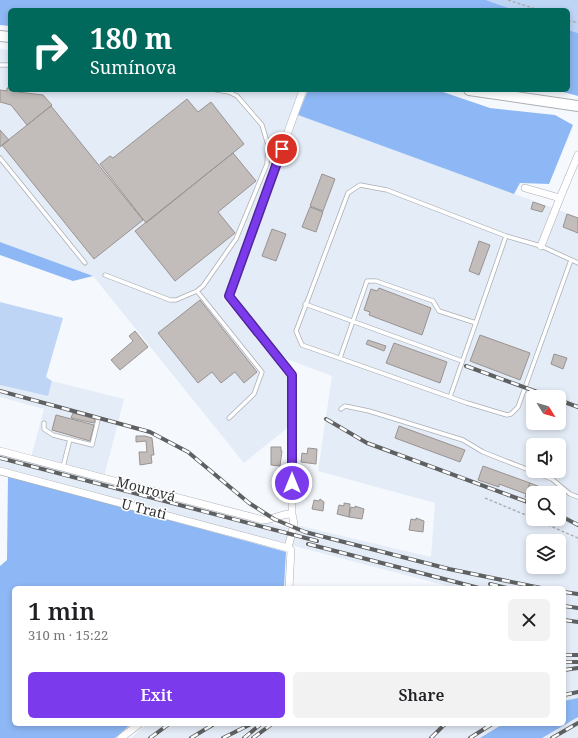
<!DOCTYPE html>
<html lang="en">
<head>
<meta charset="utf-8">
<style>
  :root { --surface:#fff; --page:#f2f2f2; --text:#202124; --muted:#757577; --accent:#7c3aed }
  body { margin:0; font-family:"Noto Serif",serif; background:var(--page); color:var(--text); height:100vh; display:flex; flex-direction:column; font-size:15px; white-space:nowrap }
  * { box-sizing:border-box; margin:0 }
  p { font-size:13px; color:var(--muted) }
  .icon { flex:none; width:22px; height:22px; fill:none; stroke:currentColor; stroke-width:2; stroke-linecap:round; stroke-linejoin:round }
  .map { position:relative; flex:1; overflow:hidden }
  .side { position:absolute; left:12px; top:586px; width:554px; height:140px; display:flex; flex-direction:column; background:var(--surface); border-radius:6px; box-shadow:0 2px 6px #0003 }
  .side>* { flex:none }
  .top-card { position:absolute; left:8px; top:8px; width:562px; height:84px; border-radius:6px; box-shadow:0 2px 6px #0003; background:#00695c; color:#fff; overflow:hidden }
  .needle { width:26px; rotate:127deg }
  .fabs { position:absolute; left:526px; top:390px; display:grid; gap:8px }
  .fabs a { display:grid; place-items:center; width:40px; height:40px; border-radius:6px; background:var(--surface); box-shadow:0 2px 6px #0003; font-size:20px }
  .pin { position:absolute; display:grid; place-items:center; width:34px; height:34px; color:#fff; margin:-17px; border:2px solid #fff; border-radius:50%; box-shadow:0 1px 4px #0007 }
  .me { position:absolute; width:44px; margin:-22px; rotate:0deg; stroke-linejoin:round; filter:drop-shadow(0 0 3px #0008) }
  .turn { display:flex; align-items:center; gap:14px; height:84px; padding:0 16px; font-size:18px }
  .turn .icon { width:52px; height:52px; stroke-width:2.5 }
  .turn b { display:block; font-size:28px; line-height:34px }
  .round { display:grid; place-items:center; flex:none; width:42px; height:42px; border-radius:6px; background:var(--page) }
  .overview { display:flex; align-items:center; justify-content:space-between; height:68px; padding:0 16px }
  h1 { font-size:24px; font-weight:600; line-height:30px }
  .cta { display:flex; gap:8px; margin-top:auto; padding:8px 16px }
  .cta a { flex:1; height:46px; border-radius:6px; background:var(--accent); color:#fff; font-size:16px; font-weight:600; line-height:46px; text-align:center }
  .cta a+a { background:var(--page); color:var(--text) }
  .map>svg:first-child { display:block }
</style>
</head>
<body>
<div class="map">
<svg width="578" height="738" viewBox="0 0 578 738">
  <rect width="100%" height="100%" fill="#f5f9fd"/>
  <path fill="#e4ecf7" fill-rule="evenodd" d="M0,49L10,50V90H299L223,298L289,379L287,428L244,463L93,276L0,242Z
    M298,115L578,217V738H131L147,724H564V588H455L0,469V452L292,529L300,526L431,557L435,503L318,471L332,376L284,358L239,303L235,292ZM533,397H559V423H533ZM533,445H559V471H533ZM533,493H559V519H533ZM533,541H559V567H533Z
    M52,381L124,399L104,477L31,457L44,409L0,397V385L48,396Z"/>
  <path fill="#bed5f6" d="M486,0H578V33L568,30V10H514Z
    M0,302L63,318L46,377L52,381L48,396L0,385Z"/>
  <path fill="#8eb8f5" d="M0,0H486L514,10H10V26L0,25Z
    M568,30L578,33V96L556,90H568Z
    M308,90H399L443,92L490,108L555,115L573,125L549,184L520,183L514,194L298,115Z
    M0,242L93,276L73,281L0,255Z
    M8,476L286,552L284,588H14V724H131L115,738H0V566L7,560Z
    M578,698V717L542,738H480L503,724H564V701Z"/>
  <path fill="#c2bcba" stroke="#999391" d="M7,88H10V90H18V92L43,95L52,105L27,125L11,105L0,102V90L7,91Z
    M187,99L198,112L211,102L244,144L146,223L100,164L110,156L113,158Z
    M51,106L143,220L94,259L2,145Z
    M0,130L9,140L0,147Z
    M233,153L256,181L218,212L235,233L175,281L135,231Z
    M322,174L335,179L323,211L310,206Z
    M533,202L545,206L542,212L531,209Z
    M310,207L323,212L316,232L302,227Z
    M567,214L578,218V233L563,227Z
    M272,229L286,234L276,261L262,256Z
    M479,241L490,245L479,275L469,271Z
    M379,288L431,308L422,335L369,315L370,312L364,310L371,289L377,291Z
    M200,300L257,372L244,383L235,372L221,383L212,372L198,383L158,333Z
    M135,331L148,347L120,370L111,360L133,341L129,336Z
    M480,335L530,353L520,380L470,361Z
    M368,340L386,346L384,351L366,344Z
    M394,343L447,362L440,383L386,363Z
    M554,354L567,358L563,369L551,364Z
    M73,413L95,419L94,423L71,418Z
    M56,415L94,425L90,441L52,430Z
    M399,426L465,450L460,462L395,438Z
    M136,436H145L152,438L154,455H151L152,463L140,465L139,452H147L146,441L136,442Z
    M271,447H281V451H282L280,466L271,465Z
    M308,448L317,449L316,464L301,462L302,453L307,454Z
    M483,466L530,483L526,494L499,484V487L478,480Z
    M530,483L553,492L552,493H533V500L525,497Z
    M320,499L324,502L323,511L312,509L314,500L319,501Z
    M344,503L350,504L349,517L337,514L339,505L344,506Z
    M355,506L364,509L362,519L349,517L351,507L355,508Z
    M416,518L424,521L423,532L409,530L411,519L416,520Z"/>
  <g fill="none" stroke-linecap="round" stroke-linejoin="round">
    <defs>
      <path id="lane" d="M0,65H10
        M0,158L85,263
        M571,260L518,407L511,414L507,415L467,403L302,345L296,331L348,193L360,185L387,190L506,236L541,246L578,263
        M105,275L170,300H176L197,291L203,286L236,239L267,164L268,145L262,125L237,96L229,92L216,90
        M197,291L262,372L254,394L229,418
        M305,304L462,361
        M340,358L367,281H376L433,301L439,311L476,323
        M450,397L506,236
        M341,409L345,406L369,411L463,440L483,452L552,479L570,494L578,497
        M44,423V429L53,435L92,445L98,420
        M63,467L70,439"/>
      <path id="street" d="M525,188L560,198L541,246
        M560,198L578,155
        M0,451L263,520C274,520 282,513 292,514
        M0,471L288,548
        M289,588L291,550L288,548L294,524L292,514V375L229,296L303,90
        M121,738L139,724"/>
      <path id="secondary" d="M0,36L10,37
        M469,90L578,106"/>
    </defs>
    <use href="#lane" stroke="#acafb4" stroke-width="5"/>
    <use href="#street" stroke="#acafb4" stroke-width="8"/>
    <use href="#secondary" stroke="#acafb4" stroke-width="12"/>
    <path stroke="#adb0b3" stroke-width="1.5" stroke-dasharray="3 2" stroke-linecap="butt" d="M508,0L539,10
      M568,20L578,23
      M485,498L533,518
      M534,519L578,538"/>
    <use href="#lane" stroke="#fff" stroke-width="3.5"/>
    <use href="#street" stroke="#fff" stroke-width="7"/>
    <use href="#secondary" stroke="#fff" stroke-width="10"/>
    <defs>
      <path id="rail" d="M466,366L551,397
        M0,391L150,432L188,452L249,503L274,519L305,532L449,569L541,588
        M559,400L578,407
        M326,419L367,443L533,504
        M0,458L317,541
        M559,515L578,525
        M308,544L479,588
        M490,584L507,588
        M564,592L578,594
        M564,606L578,608
        M564,620L578,622
        M564,655H578
        M564,662H578
        M564,670L578,668
        M564,695L578,692
        M150,738L169,724
        M191,738L214,724
        M223,738L251,724
        M244,738L261,724
        M253,738L272,724
        M431,738L445,724
        M470,738L492,724
        M552,738L578,723"/>
    </defs>
    <use href="#rail" stroke="#5e6062" stroke-width="4"/>
    <use href="#rail" stroke="#fff" stroke-width="2.5" stroke-dasharray="8" stroke-linecap="butt"/>
  </g>
  <g fill="none" stroke-linecap="round" stroke-linejoin="round">
    <defs>
      <path id="route" d="M282,149L229,296L292,375V483"/>
    </defs>
    <use href="#route" stroke="#51269a" stroke-width="10"/>
    <use href="#route" stroke="#7c3aed" stroke-width="7"/>
  </g>
  <g text-anchor="middle" stroke-width="3" stroke-linejoin="round" paint-order="stroke">
    <g font-size="14" fill="#313234" stroke="#fff">
      <text transform="translate(146 489) rotate(15)" y="5">Mourová</text>
      <text transform="translate(144 509) rotate(14)" y="5">U Trati</text>
    </g>
  </g>
</svg>
<div class="fabs">
<a><svg class="needle" viewBox="-14 -14 28 28"><path d="M0-13l5 13h-10z" fill="#e53935"/><path d="M0 13l5-13h-10z" fill="#757577"/></svg></a>
<a><svg class="icon" aria-label="sound" viewBox="0 0 24 24"><path d="M4 9h4l5-4v14l-5-4H4zM17 9q2 3 0 6"/></svg></a>
<a><svg class="icon" aria-label="search" viewBox="0 0 24 24"><circle cx="10" cy="10" r="6"/><path d="M15 15l6 6"/></svg></a>
<a><svg class="icon" aria-label="layers" viewBox="0 0 24 24"><path d="M12 4l9 5-9 5-9-5zM3 14l9 5 9-5"/></svg></a>
</div>
<div class="pin" style="left:282px;top:149px;background:#d93025"><svg class="icon" aria-label="arrive" viewBox="0 0 24 24"><path d="M6 21V4h12l-3 4 3 4H6"/></svg></div>
<svg class="me" style="left:292px;top:483px" viewBox="-20 -20 40 40"><circle r="17" fill="#7c3aed" stroke="#fff" stroke-width="3"/><path d="M0-11L8 9 0 5-8 9z" fill="#fff"/></svg>
<div class="top-card">
<div class="turn"><svg class="icon" aria-label="right" viewBox="0 0 24 24"><path d="M7 20v-9h11M14 6l5 5-5 5"/></svg><div><b>180 m</b>Sumínova</div></div>
</div>
<section class="side">
<div class="overview"><div><h1>1 min</h1><p>310 m · 15:22</p></div><a class="round"><svg class="icon" aria-label="close" viewBox="0 0 24 24"><path d="M6 6l12 12M18 6L6 18"/></svg></a></div>
<div class="cta"><a>Exit</a><a>Share</a></div>
</section>
</div>
</body>
</html>
